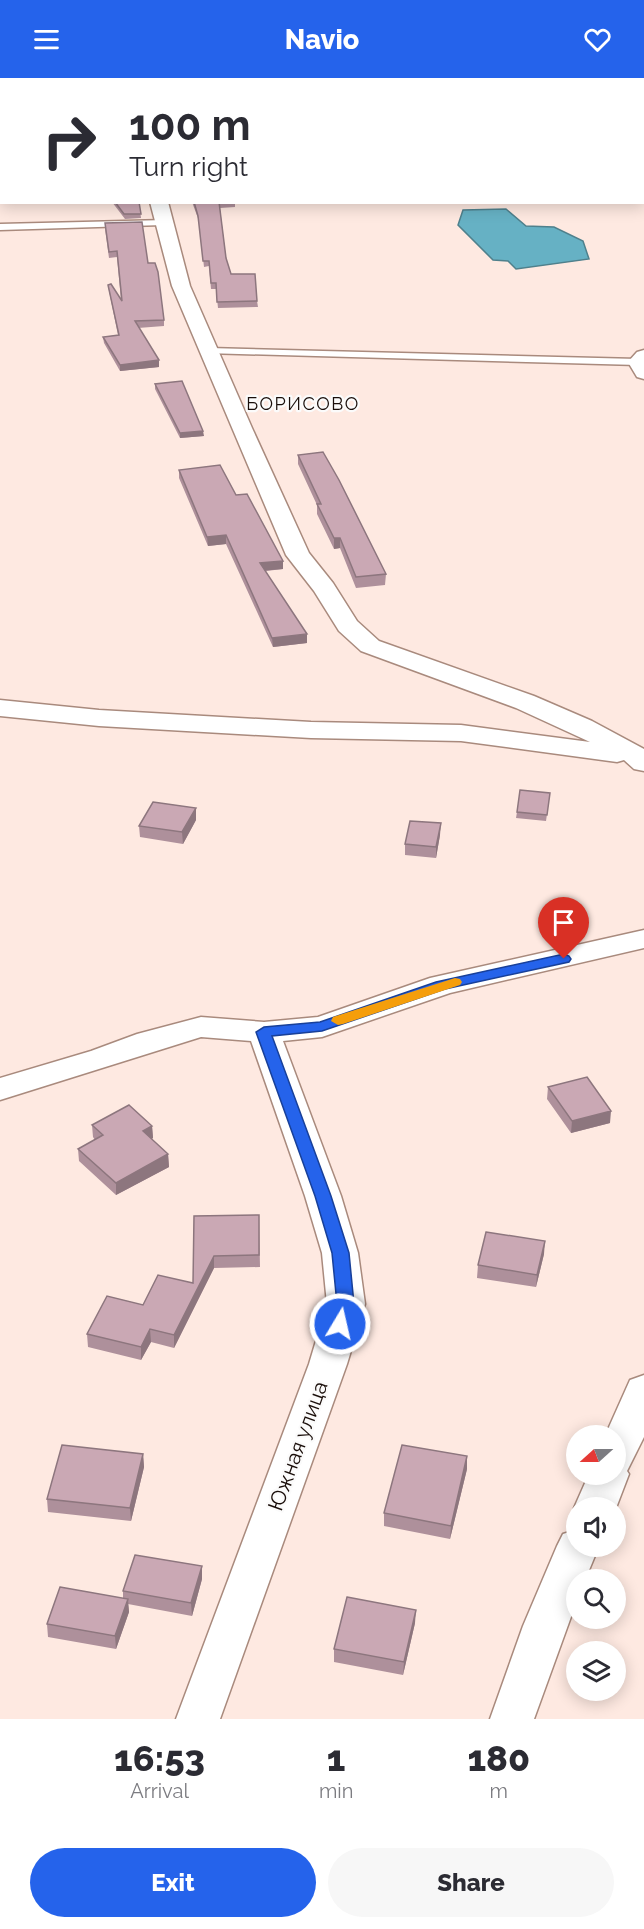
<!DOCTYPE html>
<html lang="en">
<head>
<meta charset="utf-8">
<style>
  :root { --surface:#fff; --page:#f7f7f7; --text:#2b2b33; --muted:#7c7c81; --accent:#2563eb }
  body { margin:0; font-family:Raleway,sans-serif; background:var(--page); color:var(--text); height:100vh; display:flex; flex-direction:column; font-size:22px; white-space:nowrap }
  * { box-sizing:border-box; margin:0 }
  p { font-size:20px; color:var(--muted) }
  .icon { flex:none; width:33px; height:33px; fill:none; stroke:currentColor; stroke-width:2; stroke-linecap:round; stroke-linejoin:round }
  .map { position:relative; height:1641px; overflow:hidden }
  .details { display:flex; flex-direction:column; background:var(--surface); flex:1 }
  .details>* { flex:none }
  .top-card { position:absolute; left:0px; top:0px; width:645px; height:126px; box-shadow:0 3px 15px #0003; background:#fff; color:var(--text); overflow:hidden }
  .needle { width:39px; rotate:249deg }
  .fabs { position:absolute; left:566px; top:1347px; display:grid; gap:12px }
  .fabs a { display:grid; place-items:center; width:60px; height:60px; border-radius:50%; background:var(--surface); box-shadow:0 3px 15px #0003; font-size:30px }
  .pin { position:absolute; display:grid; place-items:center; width:51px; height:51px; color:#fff; margin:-62px -26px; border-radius:50% 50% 50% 0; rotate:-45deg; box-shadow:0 0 6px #0007 }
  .pin .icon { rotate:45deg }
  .me { position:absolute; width:66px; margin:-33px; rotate:9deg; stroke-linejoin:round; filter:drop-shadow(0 0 4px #0008) }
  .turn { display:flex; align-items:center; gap:21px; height:126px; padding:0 30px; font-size:27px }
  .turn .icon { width:78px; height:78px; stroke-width:2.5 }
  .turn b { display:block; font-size:42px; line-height:51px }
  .eta { display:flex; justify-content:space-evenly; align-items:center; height:102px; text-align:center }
  .eta b { font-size:36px; font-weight:800; line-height:42px }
  .primary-button { display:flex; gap:12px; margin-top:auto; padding:12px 30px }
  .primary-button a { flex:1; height:69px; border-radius:36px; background:var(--accent); color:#fff; font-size:24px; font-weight:800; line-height:69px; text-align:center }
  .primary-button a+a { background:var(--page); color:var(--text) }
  header { display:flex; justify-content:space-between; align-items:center; height:78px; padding:0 30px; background:var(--accent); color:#fff; font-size:27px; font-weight:800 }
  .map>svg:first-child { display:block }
</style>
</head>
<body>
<header><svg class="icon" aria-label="menu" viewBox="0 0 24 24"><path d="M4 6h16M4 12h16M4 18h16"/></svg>Navio<svg class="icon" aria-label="heart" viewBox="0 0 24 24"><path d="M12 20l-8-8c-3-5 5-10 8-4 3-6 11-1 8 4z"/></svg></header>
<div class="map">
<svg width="644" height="1641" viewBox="0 0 644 1641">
  <rect width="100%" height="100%" fill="#fee9e1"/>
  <path fill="#66b1c4" stroke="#4f808c" stroke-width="1.5" d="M506,131L526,148L554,149L583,163L589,181L516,191L508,183L493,182L458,147L463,132Z"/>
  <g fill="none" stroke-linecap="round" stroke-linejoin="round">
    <defs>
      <path id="service" d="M166,142L167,144L163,147L0,152V146Z
        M209,270L638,281L643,284L638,287L205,275L204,273Z"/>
      <path id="minor" d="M0,42L2,43V53L0,52Z
        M150,124H168L190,208L252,350L309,475L333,505L357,543L379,563L534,618L592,643L644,671V693L634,691L624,682L617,684L461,663L311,660L99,648L0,638V622L99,632L311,644L461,647L590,664L516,630L361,573L339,553L314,513L286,477L172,208Z
        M644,272V301L637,299L628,284L637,274Z
        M644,852V870L450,915L322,959L283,963L341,1118L358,1175L365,1226L347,1286L220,1641H176L309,1286L327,1226L322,1175L305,1118L251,963L201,959L0,1022V1000L91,973L137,956L201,939L264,944L318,939L430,900Z
        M644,1297V1359L627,1393L629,1396L616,1430H576V1433L574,1430L589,1396H615V1358H605L630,1302Z
        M576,1452V1468H599L585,1502H576V1525L534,1641H490L523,1548L557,1468L563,1456Z"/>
    </defs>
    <use href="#service" stroke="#a98a7d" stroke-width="3"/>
    <use href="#minor" stroke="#a98a7d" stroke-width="3"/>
    <use href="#service" fill="#fff" fill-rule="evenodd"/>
    <use href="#minor" fill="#fff" fill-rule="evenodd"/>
  </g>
  <path fill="#ae909b" d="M112,124H139L141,140L125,141Z
    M192,124H235V129L220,130L226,180L231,196L257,223L258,229L218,230L216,211H211L209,188L204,189L199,143Z
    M105,151L148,185L164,242V248L138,250L159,289L120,293L104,265L103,259L118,257L109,213L108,207L121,222L117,179L109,180Z
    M155,306L204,358L180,360L155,311Z
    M298,377L386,496L385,507L356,510L340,470L334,471L317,436V427L298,386Z
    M179,392L236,417L283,491L266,493L307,565L273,569L226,466L208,468L179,400Z
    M550,715L546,743L516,740L517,734Z
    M196,742L183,766L140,759L139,748Z
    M440,757L436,780L405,777V766Z
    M548,1009L610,1045L571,1055L547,1021Z
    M92,1047L152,1048L153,1060L151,1061L168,1076L169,1089L116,1117L79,1083L78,1071L95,1062L93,1059Z
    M259,1137L260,1189L214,1190L174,1270L151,1264L141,1282L88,1269L87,1256L143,1227L193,1205L194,1138Z
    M544,1176L536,1209L477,1200L478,1187Z
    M143,1376L144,1389L131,1443L48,1434L47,1421Z
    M467,1391L450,1461L384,1448V1435Z
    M202,1501L192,1538L128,1526L129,1534L116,1571L48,1559L47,1546L123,1520V1513Z
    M415,1545L403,1597L334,1584V1571Z"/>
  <path fill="#8d767e" d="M159,282V289L120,293V287Z
    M203,353L204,358L180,360V355Z
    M226,457V466L208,468L207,459Z
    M334,460H340V470L334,471Z
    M283,483V491L260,493V485Z
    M307,556V565L273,569L272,560Z
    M196,730V742L183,766L182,754Z
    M441,745L440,757L436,780V769Z
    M611,1033L610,1045L571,1055L572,1043Z
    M152,1048L153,1060L143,1066V1053Z
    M168,1076L169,1089L116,1117V1105Z
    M545,1163L544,1176L536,1209L537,1197Z
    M214,1178V1190L174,1270V1257Z
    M150,1251L151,1264L141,1282V1269Z
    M143,1376L144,1389L131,1443L130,1430Z
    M467,1378V1391L450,1461L451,1448Z
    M202,1488V1501L192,1538L191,1525Z
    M128,1521L129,1534L116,1571L115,1558Z
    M416,1532L415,1545L403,1597L404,1584Z"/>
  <path fill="#caa8b4" stroke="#8d767e" stroke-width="1.5" d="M202,0H260L256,2H199Z
    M0,25H2V37L0,36Z
    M0,49L2,50V62L0,61Z
    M115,124H139L141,136H124Z
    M194,124H219L226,180L231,196H255L257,223L217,224L216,205H211L209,183H203L198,138Z
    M142,144L148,185H155L158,194L164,242L135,243L159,282L120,287L103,259L119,257L108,207L111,206L122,223L117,173L109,174L105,145Z
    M182,303L203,353L180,355L155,306Z
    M323,374L339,402L386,496L356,499L340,460H334L317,426H321L298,377Z
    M220,387L236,417L247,416L283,483L260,485L307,556L272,560L226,457L207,459L179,392Z
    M520,712L550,715L547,737L517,734Z
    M153,724L196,730L182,754L139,748Z
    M410,743L441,745L436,769L405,766Z
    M587,999L611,1033L572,1043L548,1009Z
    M129,1027L152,1048L143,1053L168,1076L116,1105L78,1071L103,1057L92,1047Z
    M259,1137V1177L214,1178L174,1257L150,1251L141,1269L87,1256L107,1218L143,1227L158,1197L193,1205L194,1138Z
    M486,1154L545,1163L537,1197L478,1187Z
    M62,1367L143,1376L130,1430L47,1421Z
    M402,1367L467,1378L451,1448L384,1435Z
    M135,1477L202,1488L191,1525L123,1513Z
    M60,1509L128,1521L115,1558L47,1546Z
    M347,1519L416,1532L404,1584L334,1571Z"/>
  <path fill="#2563eb" stroke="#184099" stroke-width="1.5" d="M564,876L569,878L571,881L569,884L445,911L322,953L272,958L331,1118L349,1175L354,1226L346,1251L340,1252L334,1251L331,1246L337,1226L332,1175L315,1118L256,954L264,949L320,944L436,904Z"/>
  <path fill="#f59e0b" d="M455,900L460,901L462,904L460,907L343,946L338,947L331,943L333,939Z"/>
  <g text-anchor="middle" stroke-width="4.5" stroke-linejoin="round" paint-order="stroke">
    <g font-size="18" letter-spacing="1.5" fill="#1a0e0a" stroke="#fbfbfb">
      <text x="303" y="332">БОРИСОВО</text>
    </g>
    <g font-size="21" fill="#1a0e0a" stroke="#fbfbfb">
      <text transform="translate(298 1368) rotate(-70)" y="7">Южная улица</text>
    </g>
  </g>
</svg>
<div class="fabs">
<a><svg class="needle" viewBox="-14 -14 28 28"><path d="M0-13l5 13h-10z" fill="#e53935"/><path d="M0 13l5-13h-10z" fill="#7c7c81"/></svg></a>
<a><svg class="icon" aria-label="sound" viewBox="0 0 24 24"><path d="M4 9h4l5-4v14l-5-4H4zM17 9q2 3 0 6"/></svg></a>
<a><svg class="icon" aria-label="search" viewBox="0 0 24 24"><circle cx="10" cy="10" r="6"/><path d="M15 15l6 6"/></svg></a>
<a><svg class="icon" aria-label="layers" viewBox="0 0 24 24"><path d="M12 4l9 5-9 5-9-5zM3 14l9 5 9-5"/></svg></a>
</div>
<div class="pin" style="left:564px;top:881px;background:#d93025"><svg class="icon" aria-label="arrive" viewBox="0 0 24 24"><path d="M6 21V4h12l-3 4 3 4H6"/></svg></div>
<svg class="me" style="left:340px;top:1246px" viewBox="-20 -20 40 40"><circle r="17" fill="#2563eb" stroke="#fff" stroke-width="3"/><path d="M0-11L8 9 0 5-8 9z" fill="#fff"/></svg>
<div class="top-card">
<div class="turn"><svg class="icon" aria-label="right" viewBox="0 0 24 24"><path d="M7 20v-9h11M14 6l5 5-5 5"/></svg><div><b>100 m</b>Turn right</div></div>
</div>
</div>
<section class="details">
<div class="eta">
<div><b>16:53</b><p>Arrival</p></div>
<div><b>1</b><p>min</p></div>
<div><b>180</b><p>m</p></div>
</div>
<div class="primary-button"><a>Exit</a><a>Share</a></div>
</section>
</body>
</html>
